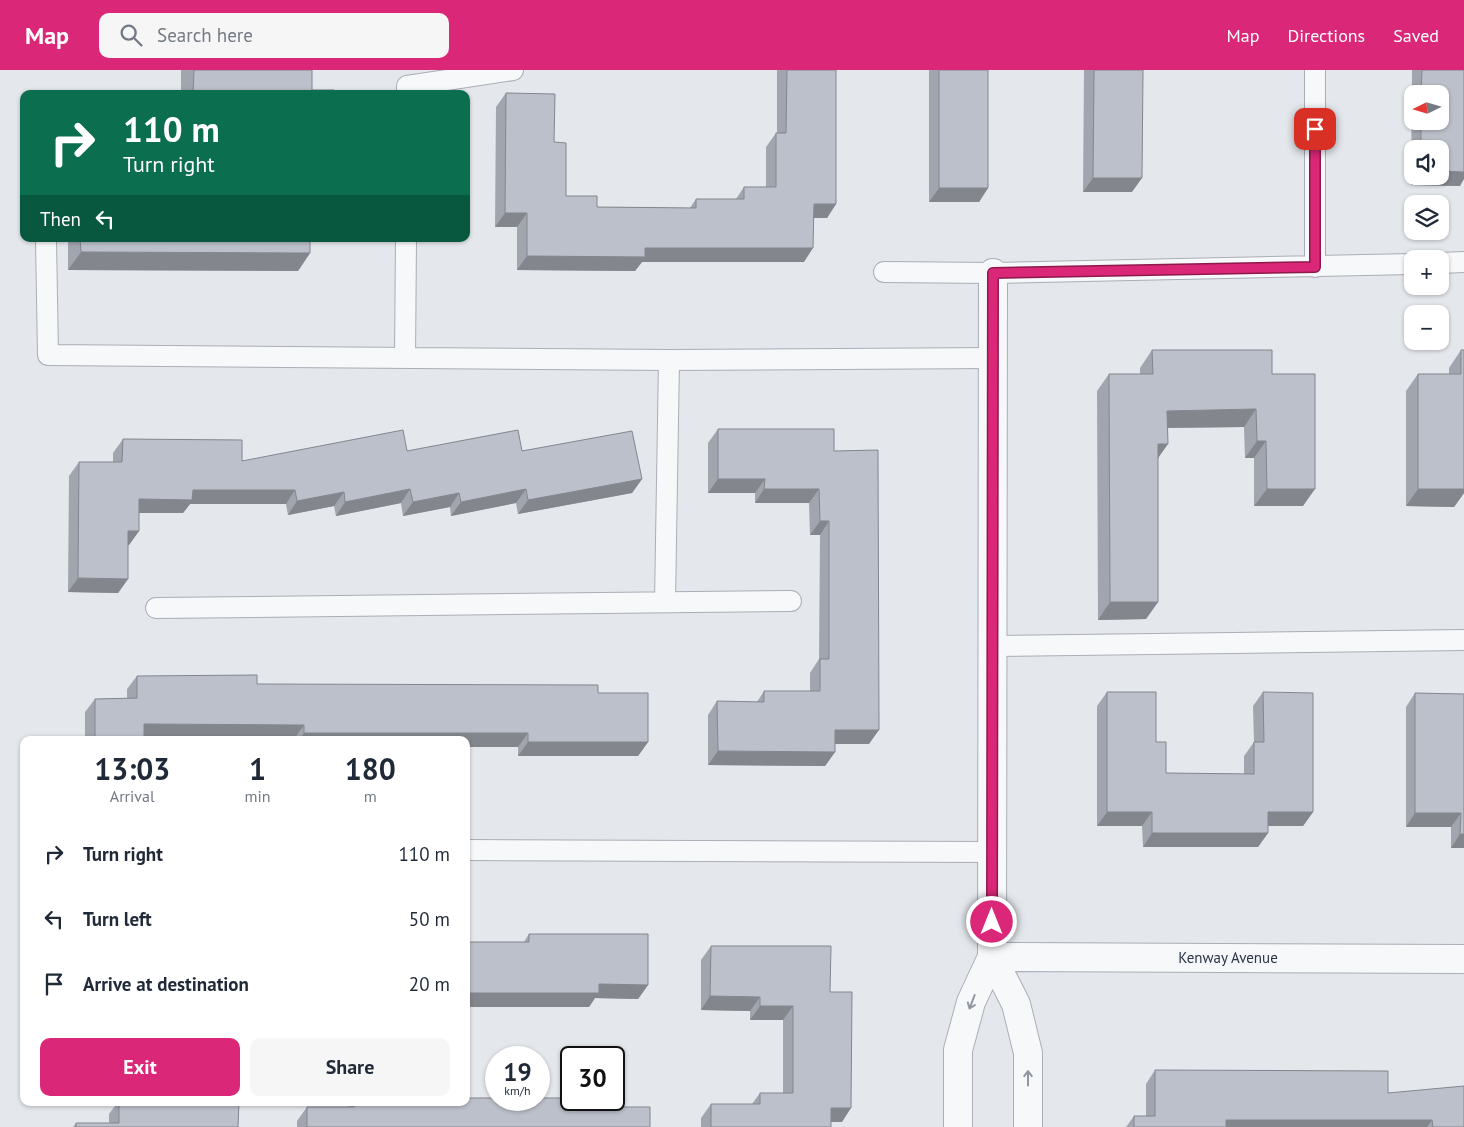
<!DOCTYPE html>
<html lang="en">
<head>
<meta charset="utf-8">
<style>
  :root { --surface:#fff; --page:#f6f6f7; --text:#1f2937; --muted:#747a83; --accent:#db2777 }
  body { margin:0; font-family:"PT Sans",sans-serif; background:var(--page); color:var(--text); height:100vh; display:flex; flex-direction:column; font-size:19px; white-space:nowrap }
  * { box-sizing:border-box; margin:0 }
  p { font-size:16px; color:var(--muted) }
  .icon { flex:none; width:28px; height:28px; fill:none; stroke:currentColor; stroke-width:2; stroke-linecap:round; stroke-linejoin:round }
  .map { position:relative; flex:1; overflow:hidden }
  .sheet { position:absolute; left:20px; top:666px; width:450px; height:370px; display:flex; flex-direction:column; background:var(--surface); border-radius:10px; box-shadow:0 1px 4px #0004 }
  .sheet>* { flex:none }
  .guide { position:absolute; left:20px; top:20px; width:450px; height:152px; border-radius:10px; box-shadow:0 1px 4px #0004; background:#0b6e4f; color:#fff; overflow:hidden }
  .needle { width:32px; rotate:265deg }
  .fabs { position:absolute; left:1404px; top:15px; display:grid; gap:10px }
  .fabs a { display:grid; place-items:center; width:45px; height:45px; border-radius:10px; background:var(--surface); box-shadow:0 1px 4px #0004; font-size:25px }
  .speed { position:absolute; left:485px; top:976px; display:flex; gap:10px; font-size:25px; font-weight:700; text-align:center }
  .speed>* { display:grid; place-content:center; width:65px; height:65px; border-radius:50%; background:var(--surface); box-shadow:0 1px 4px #0004; line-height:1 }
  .speed small { font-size:12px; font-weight:400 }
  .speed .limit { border:2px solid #111; border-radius:8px; background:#fff; color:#111 }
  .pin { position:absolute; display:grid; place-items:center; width:42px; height:42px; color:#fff; margin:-21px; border-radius:10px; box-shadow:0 2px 8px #0006 }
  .me { position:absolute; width:55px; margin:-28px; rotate:0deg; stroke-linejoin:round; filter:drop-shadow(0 0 4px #0008) }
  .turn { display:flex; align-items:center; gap:18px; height:105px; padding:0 20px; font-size:22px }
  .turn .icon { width:65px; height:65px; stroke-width:2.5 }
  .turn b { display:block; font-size:35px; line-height:42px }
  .then { display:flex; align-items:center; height:48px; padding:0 20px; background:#0003; gap:10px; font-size:19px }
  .eta { display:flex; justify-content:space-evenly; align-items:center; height:85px; text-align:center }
  .eta b { font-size:30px; font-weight:700; line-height:35px }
  .button { display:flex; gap:10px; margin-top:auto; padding:10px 20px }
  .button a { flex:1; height:58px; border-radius:10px; background:var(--accent); color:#fff; font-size:20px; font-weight:700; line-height:58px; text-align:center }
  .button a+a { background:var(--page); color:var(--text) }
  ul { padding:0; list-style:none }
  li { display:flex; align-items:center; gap:15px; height:65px; padding:0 20px }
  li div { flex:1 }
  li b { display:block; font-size:19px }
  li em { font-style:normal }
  header { display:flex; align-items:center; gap:30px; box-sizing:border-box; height:70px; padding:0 25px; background:var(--accent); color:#fff }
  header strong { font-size:24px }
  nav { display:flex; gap:28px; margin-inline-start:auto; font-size:18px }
  .search { width:350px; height:45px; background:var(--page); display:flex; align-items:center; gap:12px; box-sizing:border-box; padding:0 18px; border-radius:10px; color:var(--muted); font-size:19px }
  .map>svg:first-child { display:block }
</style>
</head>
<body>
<header>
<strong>Map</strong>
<div class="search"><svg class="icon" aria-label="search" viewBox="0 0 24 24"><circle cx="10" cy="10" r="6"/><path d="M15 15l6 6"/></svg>Search here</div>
<nav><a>Map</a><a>Directions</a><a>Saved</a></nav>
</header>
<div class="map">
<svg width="1464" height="1057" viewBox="0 0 1464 1057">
  <rect width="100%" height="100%" fill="#e4e7ec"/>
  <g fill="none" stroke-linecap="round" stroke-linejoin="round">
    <defs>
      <path id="service" d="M407,24V16L513,0
        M46,169L48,285L669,290L993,288
        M1440,193L1464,192
        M1315,197V0
        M884,202L993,203L1412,194
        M405,288L406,169
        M665,532L669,290
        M156,538L791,531
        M993,576L1464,570
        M466,780L992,782"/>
      <path id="minor" d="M992,887L1464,889
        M992,887L1016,934L1028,983V1057
        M958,1057V980L971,932L992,887L993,203"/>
    </defs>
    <use href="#service" stroke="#a9aeb7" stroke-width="22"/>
    <use href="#minor" stroke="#a9aeb7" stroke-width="30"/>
    <use href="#service" stroke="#f7f8fa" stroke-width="20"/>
    <use href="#minor" stroke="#f7f8fa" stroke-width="28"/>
  </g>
  <path fill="#a1a5ae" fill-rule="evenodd" d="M181,0H312V20L334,24H181Z
    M777,0H836V134L827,148H813L804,192H642L635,201L517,200V157H495L496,37L506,23L554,72L566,126L597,137L690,138L696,129H736L744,117H766V77L776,63H777Z
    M929,0H988V118L979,132H929Z
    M1084,0H1143L1132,122H1083Z
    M1412,0H1464L1460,116L1411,115ZM1412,24H1440V51H1412ZM1412,79H1440V106H1412Z
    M68,169H310V183L298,201L68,200Z
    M1152,280L1272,304L1303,436H1254V388H1245L1244,357L1168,358L1158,389V532L1146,549L1098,550L1097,321L1109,304H1140V298Z
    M1461,280H1464V423L1454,437L1406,436V321L1418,304H1449V298Z
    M718,359L834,381L869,674H835V682L825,696L708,695V645L717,631L757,632L764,621H810V603L819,589L820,465H810L809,433H755V423H708V373Z
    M123,369L242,391L407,381H522L642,409L632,423L518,444L516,433L451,446L450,437L403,446L401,433L336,446L334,436L288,445L286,434H190L183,443H139V461L129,475H128V509L118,523L68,522L69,406L79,392H113V383Z
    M137,606L257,614L598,623L648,672L638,686H518V677H466V670H294V669L144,668V670H85V642L95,629L127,628V619Z
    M1107,622L1156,672L1166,703L1244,704V686L1254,672L1253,636L1263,622L1313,742L1303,756H1268V763L1258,777H1143L1142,756H1097V636Z
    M1415,623L1464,624V778H1451V757H1406V637Z
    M529,864L648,915L638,929L595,928L589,937H466V872H524Z
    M711,876L830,922L842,1052H831V1057H701V1048L711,1034H752L760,1023H783V950H750V941L701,940V890Z
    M1155,1000L1388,1023L1464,1057H1126L1134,1046H1146V1014Z
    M118,1032H239L238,1057H73L76,1053H109V1044Z
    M352,1032H466L602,1037L650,1057H297V1051L307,1037H348Z"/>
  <path fill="#83868d" d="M1440,101L1464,102V109L1460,116L1411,115L1417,106H1440Z
    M1093,108H1142L1132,122H1083Z
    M939,118H988L979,132H929Z
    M814,134H836L827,148H804Z
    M505,143H527L517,157H495Z
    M645,178H813L804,192H642L635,201L517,200L527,186Z
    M81,182L310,183L298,201L68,200Z
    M1256,339L1244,357L1155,358L1167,341Z
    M1257,371H1266L1254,388H1245Z
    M1158,374H1168L1156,391Z
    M642,409L632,423L518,444L528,430Z
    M718,409H765L755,423H708Z
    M410,419L401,433L336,446L345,432Z
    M526,419L516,433L451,446L461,432Z
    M764,419H819L809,433H755Z
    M1267,419H1315L1303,436H1254Z
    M1418,419H1464V423L1454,437L1406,436Z
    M193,420H295L286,434H190L183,443H129L139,429Z
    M344,422L334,436L288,445L297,431Z
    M459,423L450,437L403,446L413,432Z
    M820,451H829L820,465H810Z
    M128,461H139L129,475H119Z
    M78,508L128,509L118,523L68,522Z
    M1110,532H1158L1146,549L1098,550Z
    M144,654L304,655L294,669L134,668Z
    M835,660H879L869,674H825Z
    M304,663H528L518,677H466V670H299Z
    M528,672H648L638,686H518Z
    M718,681L835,682L825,696L708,695Z
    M1107,742H1152L1142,756H1097Z
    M1268,742H1313L1303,756H1258Z
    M1415,743H1461L1451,757H1406Z
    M1152,763H1268L1258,777H1143Z
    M1460,764H1464V778H1451Z
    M599,914L648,915L638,929L595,928L589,937H466V923Z
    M710,926L760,927L750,941L701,940Z
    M760,936H793L783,950H750Z
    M831,1038H851L842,1052H821Z
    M1226,1050H1432L1427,1057H1221Z"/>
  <path fill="#bbc0ca" stroke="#83868d" d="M194,0H312V20H334V24H193Z
    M787,0H836V134H814L813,178H645V187L527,186V143H505L506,23L555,24L554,72L566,73V126H597V137L696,138V129H744V117H776V63H786Z
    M939,0H988V118H939Z
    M1094,0H1143L1142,108H1093Z
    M1422,0H1464V102L1440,101V79H1421V51H1440V24H1421Z
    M80,169H310V183L81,182Z
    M1152,280H1272V304H1315V419H1267L1266,371H1257L1256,339L1167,341L1168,374H1158V532H1110L1109,304H1153Z
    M1461,280H1464V419H1418V304H1461Z
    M718,359H834V381L878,380L879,660H835V682L718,681L717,631L764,632V621H820V589H829V451H820L819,419H764L765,409H718Z
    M403,360L407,381L518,360L522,381L632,361L642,409L528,430L526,419L461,432L459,423L413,432L410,419L345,432L344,422L297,431L295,420H193L192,430L139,429V461H128V509L78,508L79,392H122L123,369L242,370V391Z
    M257,605V614L598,615V623H648V672H528V663H304V655L144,654V670H95V629L137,628V606Z
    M1107,622H1156V672H1166V703L1254,704V672H1264L1263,622L1313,623V742H1268V763H1152V742H1107Z
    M1415,623L1464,624V764H1460L1461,743H1415Z
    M529,864H648V915L599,914V923H466V872H529Z
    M711,876H831L830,922H852L851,1038H831V1057H711V1034H760V1023H793V936H760V927L710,926Z
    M1155,1000L1388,1001V1023L1464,1016V1057H1433L1432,1050H1226V1057H1134V1046H1155Z
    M466,1028H496V1030H539V1028H571V1030H602V1037H650V1057H307V1037H354L355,1032H466Z
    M119,1032H239L238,1057H76V1053H119Z"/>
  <defs><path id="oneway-shaft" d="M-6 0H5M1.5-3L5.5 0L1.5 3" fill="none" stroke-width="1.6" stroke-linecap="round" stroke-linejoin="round" transform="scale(1.25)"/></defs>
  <g stroke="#9196a0">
    <use href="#oneway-shaft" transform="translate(972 932) rotate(111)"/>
    <use href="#oneway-shaft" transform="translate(1028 1008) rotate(-90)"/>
  </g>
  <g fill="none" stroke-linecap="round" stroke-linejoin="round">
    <defs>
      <path id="route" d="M992,852L993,203L1315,197V59"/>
    </defs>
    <use href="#route" stroke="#8e194d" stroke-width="12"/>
    <use href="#route" stroke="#db2777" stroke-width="9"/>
  </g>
  <g text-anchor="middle" stroke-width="5" stroke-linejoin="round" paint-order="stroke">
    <g font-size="15" fill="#2b3445" stroke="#f4f6f9">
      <text x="1228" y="893">Kenway Avenue</text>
    </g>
  </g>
</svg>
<div class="fabs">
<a><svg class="needle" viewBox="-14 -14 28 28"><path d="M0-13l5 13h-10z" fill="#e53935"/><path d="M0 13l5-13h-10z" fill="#747a83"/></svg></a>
<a><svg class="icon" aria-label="sound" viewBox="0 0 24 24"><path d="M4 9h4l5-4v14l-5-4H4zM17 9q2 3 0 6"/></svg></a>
<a><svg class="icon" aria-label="layers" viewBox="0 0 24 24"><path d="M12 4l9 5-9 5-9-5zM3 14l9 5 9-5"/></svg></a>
<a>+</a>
<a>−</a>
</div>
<div class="speed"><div>19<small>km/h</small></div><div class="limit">30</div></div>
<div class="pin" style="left:1315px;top:59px;background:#d93025"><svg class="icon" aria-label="arrive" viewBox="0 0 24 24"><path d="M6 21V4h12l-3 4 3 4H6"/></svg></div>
<svg class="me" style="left:992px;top:852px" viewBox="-20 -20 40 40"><circle r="17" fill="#db2777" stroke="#fff" stroke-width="3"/><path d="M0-11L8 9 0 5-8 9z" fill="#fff"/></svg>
<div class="guide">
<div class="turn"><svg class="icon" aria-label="right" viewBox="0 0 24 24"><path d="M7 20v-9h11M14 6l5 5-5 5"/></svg><div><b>110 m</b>Turn right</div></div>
<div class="then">Then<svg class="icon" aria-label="left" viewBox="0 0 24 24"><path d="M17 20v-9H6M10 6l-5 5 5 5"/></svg></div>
</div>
<section class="sheet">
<div class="eta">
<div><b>13:03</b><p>Arrival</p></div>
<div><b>1</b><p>min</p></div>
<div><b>180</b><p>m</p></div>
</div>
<ul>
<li><svg class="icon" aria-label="right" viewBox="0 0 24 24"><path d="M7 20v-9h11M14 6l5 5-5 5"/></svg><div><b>Turn right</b></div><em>110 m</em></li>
<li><svg class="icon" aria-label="left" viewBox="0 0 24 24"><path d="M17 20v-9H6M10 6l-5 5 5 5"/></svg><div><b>Turn left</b></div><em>50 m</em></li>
<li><svg class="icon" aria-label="arrive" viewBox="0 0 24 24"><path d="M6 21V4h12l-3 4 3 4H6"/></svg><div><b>Arrive at destination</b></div><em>20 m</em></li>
</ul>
<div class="button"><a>Exit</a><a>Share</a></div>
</section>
</div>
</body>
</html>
